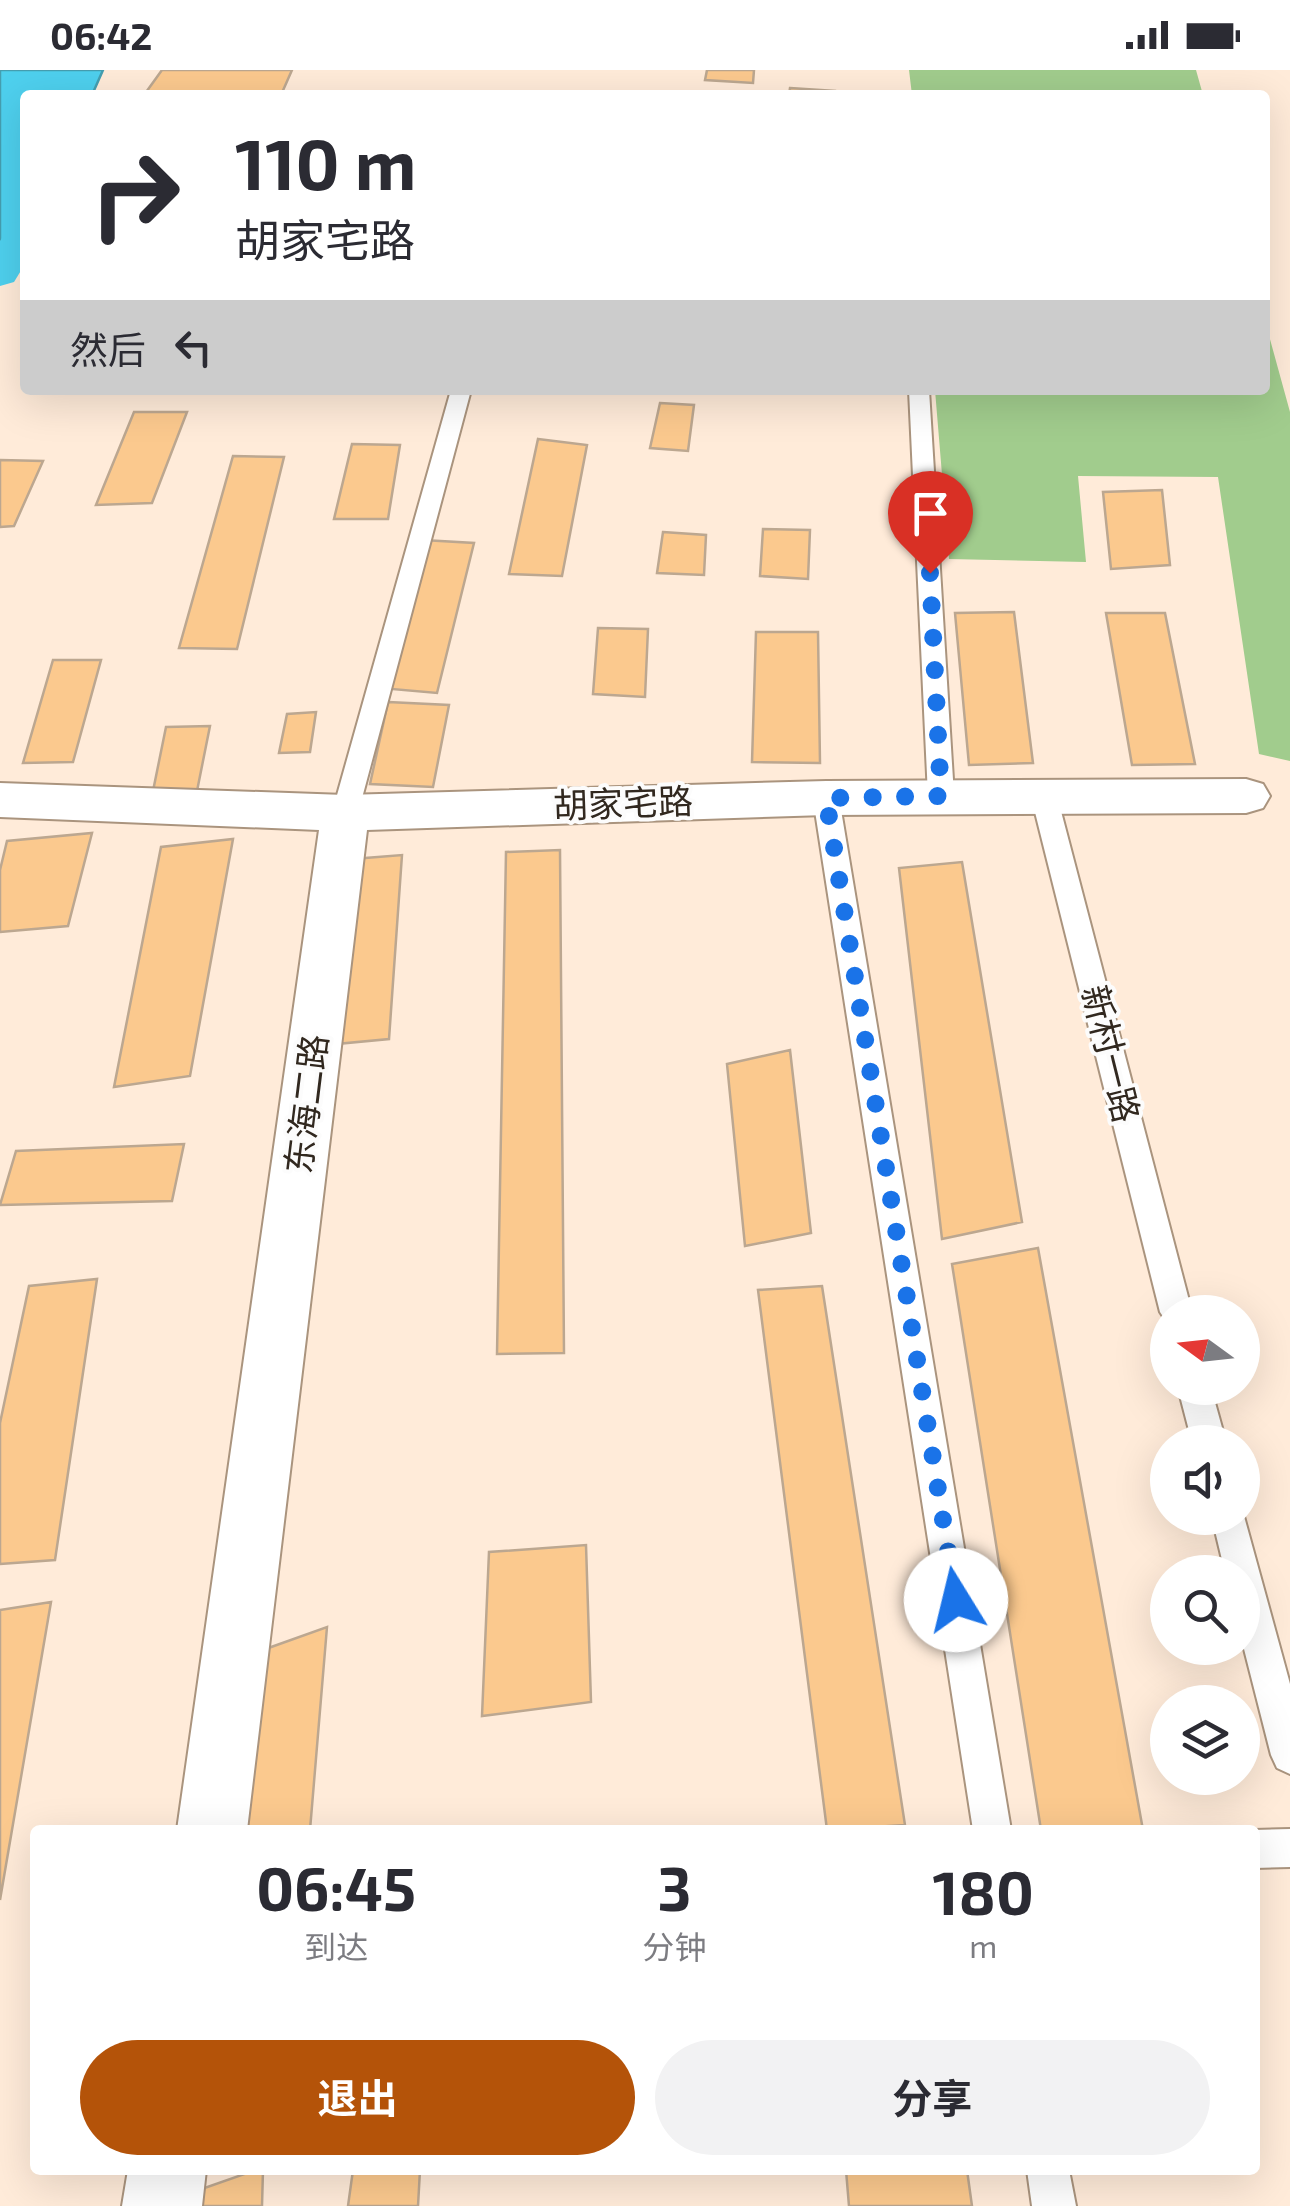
<!DOCTYPE html>
<html lang="zh">
<head>
<meta charset="utf-8">
<style>
  :root { --surface:#fff; --page:#f2f2f3; --text:#2b2b33; --muted:#7c7c81; --accent:#b45309 }
  body { margin:0; font-family:"Exo 2","Noto Sans SC",sans-serif; background:var(--page); color:var(--text); height:100vh; display:flex; flex-direction:column; font-size:38px; white-space:nowrap }
  * { box-sizing:border-box; margin:0 }
  p { font-size:32px; color:var(--muted) }
  .icon { flex:none; width:55px; height:55px; fill:none; stroke:currentColor; stroke-width:2; stroke-linecap:round; stroke-linejoin:round }
  .map { position:relative; flex:1; overflow:hidden }
  .panel { position:absolute; left:30px; top:1755px; width:1230px; height:350px; display:flex; flex-direction:column; background:var(--surface); border-radius:10px; box-shadow:0 10px 40px #0002 }
  .panel>* { flex:none }
  .guide { position:absolute; left:20px; top:20px; width:1250px; height:305px; border-radius:10px; box-shadow:0 10px 40px #0002; background:#fff; color:var(--text); overflow:hidden }
  .needle { width:65px; rotate:285deg }
  .controls { position:absolute; left:1150px; top:1225px; display:grid; gap:20px }
  .controls a { display:grid; place-items:center; width:110px; height:110px; border-radius:50%; background:var(--surface); box-shadow:0 10px 40px #0002; font-size:50px }
  .pin { position:absolute; display:grid; place-items:center; width:85px; height:85px; color:#fff; margin:-102px -42px; border-radius:50% 50% 50% 0; rotate:-45deg; box-shadow:0 0 10px #0007 }
  .pin .icon { rotate:45deg }
  .me { position:absolute; width:110px; margin:-55px; rotate:351deg; stroke-linejoin:round; filter:drop-shadow(0 0 8px #0008) }
  .turn { display:flex; align-items:center; gap:35px; height:210px; padding:0 50px; font-size:45px }
  .turn .icon { width:130px; height:130px; stroke-width:2.5 }
  .turn b { display:block; font-size:70px; line-height:85px }
  .then { display:flex; align-items:center; height:95px; padding:0 50px; background:#0003; gap:20px; font-size:38px }
  .eta { display:flex; justify-content:space-evenly; align-items:center; height:170px; text-align:center }
  .eta b { font-size:60px; font-weight:700; line-height:70px }
  .action { display:flex; gap:20px; margin-top:auto; padding:20px 50px }
  .action a { flex:1; height:115px; border-radius:60px; background:var(--accent); color:#fff; font-size:40px; font-weight:700; line-height:115px; text-align:center }
  .action a+a { background:var(--page); color:var(--text) }
  .status { display:flex; justify-content:space-between; align-items:center; height:70px; padding:0 50px; background:var(--surface); direction:ltr }
  .status svg { height:28px; fill:currentColor }
  .map>svg:first-child { display:block }
</style>
</head>
<body>
<div class="status"><b>06:42</b><svg viewBox="0 0 49 12"><path d="M0 12V9h3v3zM5 12V6h3v6zM10 12V3h3v9zM15 12V0h3v12zM26 1h20v11H26zM47 4h2v5h-2z"/></svg></div>
<div class="map">
<svg width="1290" height="2136" viewBox="0 0 1290 2136">
  <rect width="100%" height="100%" fill="#ffebd9"/>
  <path fill="#a1cc8d" d="M909,0H1196L1203,25H912Z
    M1265,251L1290,342V691L1259,684L1218,407L1078,406L1086,492L949,489L935,320H1265Z"/>
  <path fill="#4ed0ee" stroke="#459eb0" stroke-width="2.5" d="M0,0H103L92,25H25V160L0,204Z"/>
  <g fill="none" stroke-linecap="round" stroke-linejoin="round">
    <path fill="#4ed0ee" fill-rule="evenodd" d="M25,150V194L14,212L0,216V171L12,153Z"/>
  </g>
  <path fill="#fbc98e" stroke="#bca790" stroke-width="2.5" d="M162,0H292L281,25H144Z
    M707,0H754L753,13L705,10Z
    M790,18L835,21V25H789Z
    M660,333L694,335L688,381L650,378Z
    M134,342H187L152,433L96,435Z
    M538,369L587,375L562,506L509,504Z
    M352,374L400,375L388,449H334Z
    M233,386L284,387L237,579L179,578Z
    M0,390L43,391L14,456L0,457Z
    M1162,420L1170,495L1111,499L1103,422Z
    M763,459L810,460L808,509L760,506Z
    M663,462L706,465L704,505L657,503Z
    M423,470L474,473L437,623L380,618Z
    M1014,542L1033,693L969,695L955,543Z
    M1106,543H1165L1195,694L1132,695Z
    M598,558L648,559L645,627L593,624Z
    M756,562H818L820,693L752,692Z
    M53,590H101L73,692L23,693Z
    M388,632L449,635L433,717L370,714Z
    M316,642L310,682L279,683L287,644Z
    M210,656L197,721H153L166,657Z
    M92,763L68,856L0,862V800L7,771Z
    M233,769L190,1006L114,1017L161,777Z
    M560,780L564,1283L497,1284L506,782Z
    M402,785L389,969L336,974L353,789Z
    M962,792L1022,1152L942,1169L899,798Z
    M790,980L811,1163L745,1176L727,994Z
    M184,1074L172,1131L0,1135L16,1081Z
    M1038,1178L1143,1760H1041L952,1194Z
    M97,1209L55,1490L0,1494V1353L29,1216Z
    M822,1216L905,1755L827,1760L758,1220Z
    M586,1475L591,1632L482,1646L489,1482Z
    M51,1532L0,1830V1540Z
    M327,1557L310,1760H245L260,1581Z
    M256,2100H263L262,2136H175L176,2128Z
    M353,2100H420L418,2136H348Z
    M846,2100H967L972,2136H849Z"/>
  <g fill="none" stroke-linecap="round" stroke-linejoin="round">
    <defs>
      <path id="lane" d="M451,320H471L358,743L354,750H336L332,743Z
        M909,320H929L954,726L950,733H932L928,726Z
        M1044,717L1053,719L1057,726L1192,1242H1168V1254L1160,1242L1031,726L1035,719Z
        M826,718L835,721L839,728L1011,1760H973L813,728L817,721Z
        M1178,1318H1211L1226,1372H1192Z
        M1242,1439L1290,1614V1704L1277,1698L1271,1685L1242,1571V1502H1225L1212,1448H1242Z
        M1290,1759V1797L1255,1798L1254,1760Z
        M1027,2100H1069L1076,2136H1032Z"/>
      <path id="street" d="M1246,709L1263,714L1270,726L1263,738L1246,743L826,745L367,760L247,1760H177L319,760L0,747V713L345,725L826,711Z
        M128,2100H206L202,2136H122Z"/>
    </defs>
    <use href="#lane" stroke="#aa947e" stroke-width="4"/>
    <use href="#street" stroke="#aa947e" stroke-width="4"/>
    <use href="#lane" fill="#fff" fill-rule="evenodd"/>
    <use href="#street" fill="#fff" fill-rule="evenodd"/>
  </g>
  <g fill="none" stroke-linecap="round" stroke-linejoin="round">
    <path stroke="#1a73e8" stroke-width="18" stroke-dasharray="0 32.4" d="M930,503L941,726L826,728L956,1530"/>
  </g>
  <g text-anchor="middle" stroke-width="8" stroke-linejoin="round" paint-order="stroke">
    <g font-size="35" fill="#31281f" stroke="#fcfcfc">
      <text transform="translate(623 734) rotate(-2)" y="12">胡家宅路</text>
      <text transform="translate(1110 984) rotate(76)" y="12">新村一路</text>
      <text transform="translate(307 1034) rotate(-83)" y="12">东海二路</text>
    </g>
  </g>
</svg>
<div class="controls">
<a><svg class="needle" viewBox="-14 -14 28 28"><path d="M0-13l5 13h-10z" fill="#e53935"/><path d="M0 13l5-13h-10z" fill="#7c7c81"/></svg></a>
<a><svg class="icon" aria-label="sound" viewBox="0 0 24 24"><path d="M4 9h4l5-4v14l-5-4H4zM17 9q2 3 0 6"/></svg></a>
<a><svg class="icon" aria-label="search" viewBox="0 0 24 24"><circle cx="10" cy="10" r="6"/><path d="M15 15l6 6"/></svg></a>
<a><svg class="icon" aria-label="layers" viewBox="0 0 24 24"><path d="M12 4l9 5-9 5-9-5zM3 14l9 5 9-5"/></svg></a>
</div>
<div class="pin" style="left:930px;top:503px;background:#d93025"><svg class="icon" aria-label="arrive" viewBox="0 0 24 24"><path d="M6 21V4h12l-3 4 3 4H6"/></svg></div>
<svg class="me" style="left:956px;top:1530px" viewBox="-20 -20 40 40"><circle r="19" fill="#fff"/><path d="M0-13L10 11 0 6-10 11z" fill="#1a73e8"/></svg>
<div class="guide">
<div class="turn"><svg class="icon" aria-label="right" viewBox="0 0 24 24"><path d="M7 20v-9h11M14 6l5 5-5 5"/></svg><div><b>110 m</b>胡家宅路</div></div>
<div class="then">然后<svg class="icon" aria-label="left" viewBox="0 0 24 24"><path d="M17 20v-9H6M10 6l-5 5 5 5"/></svg></div>
</div>
<section class="panel">
<div class="eta">
<div><b>06:45</b><p>到达</p></div>
<div><b>3</b><p>分钟</p></div>
<div><b>180</b><p>m</p></div>
</div>
<div class="action"><a>退出</a><a>分享</a></div>
</section>
</div>
</body>
</html>
